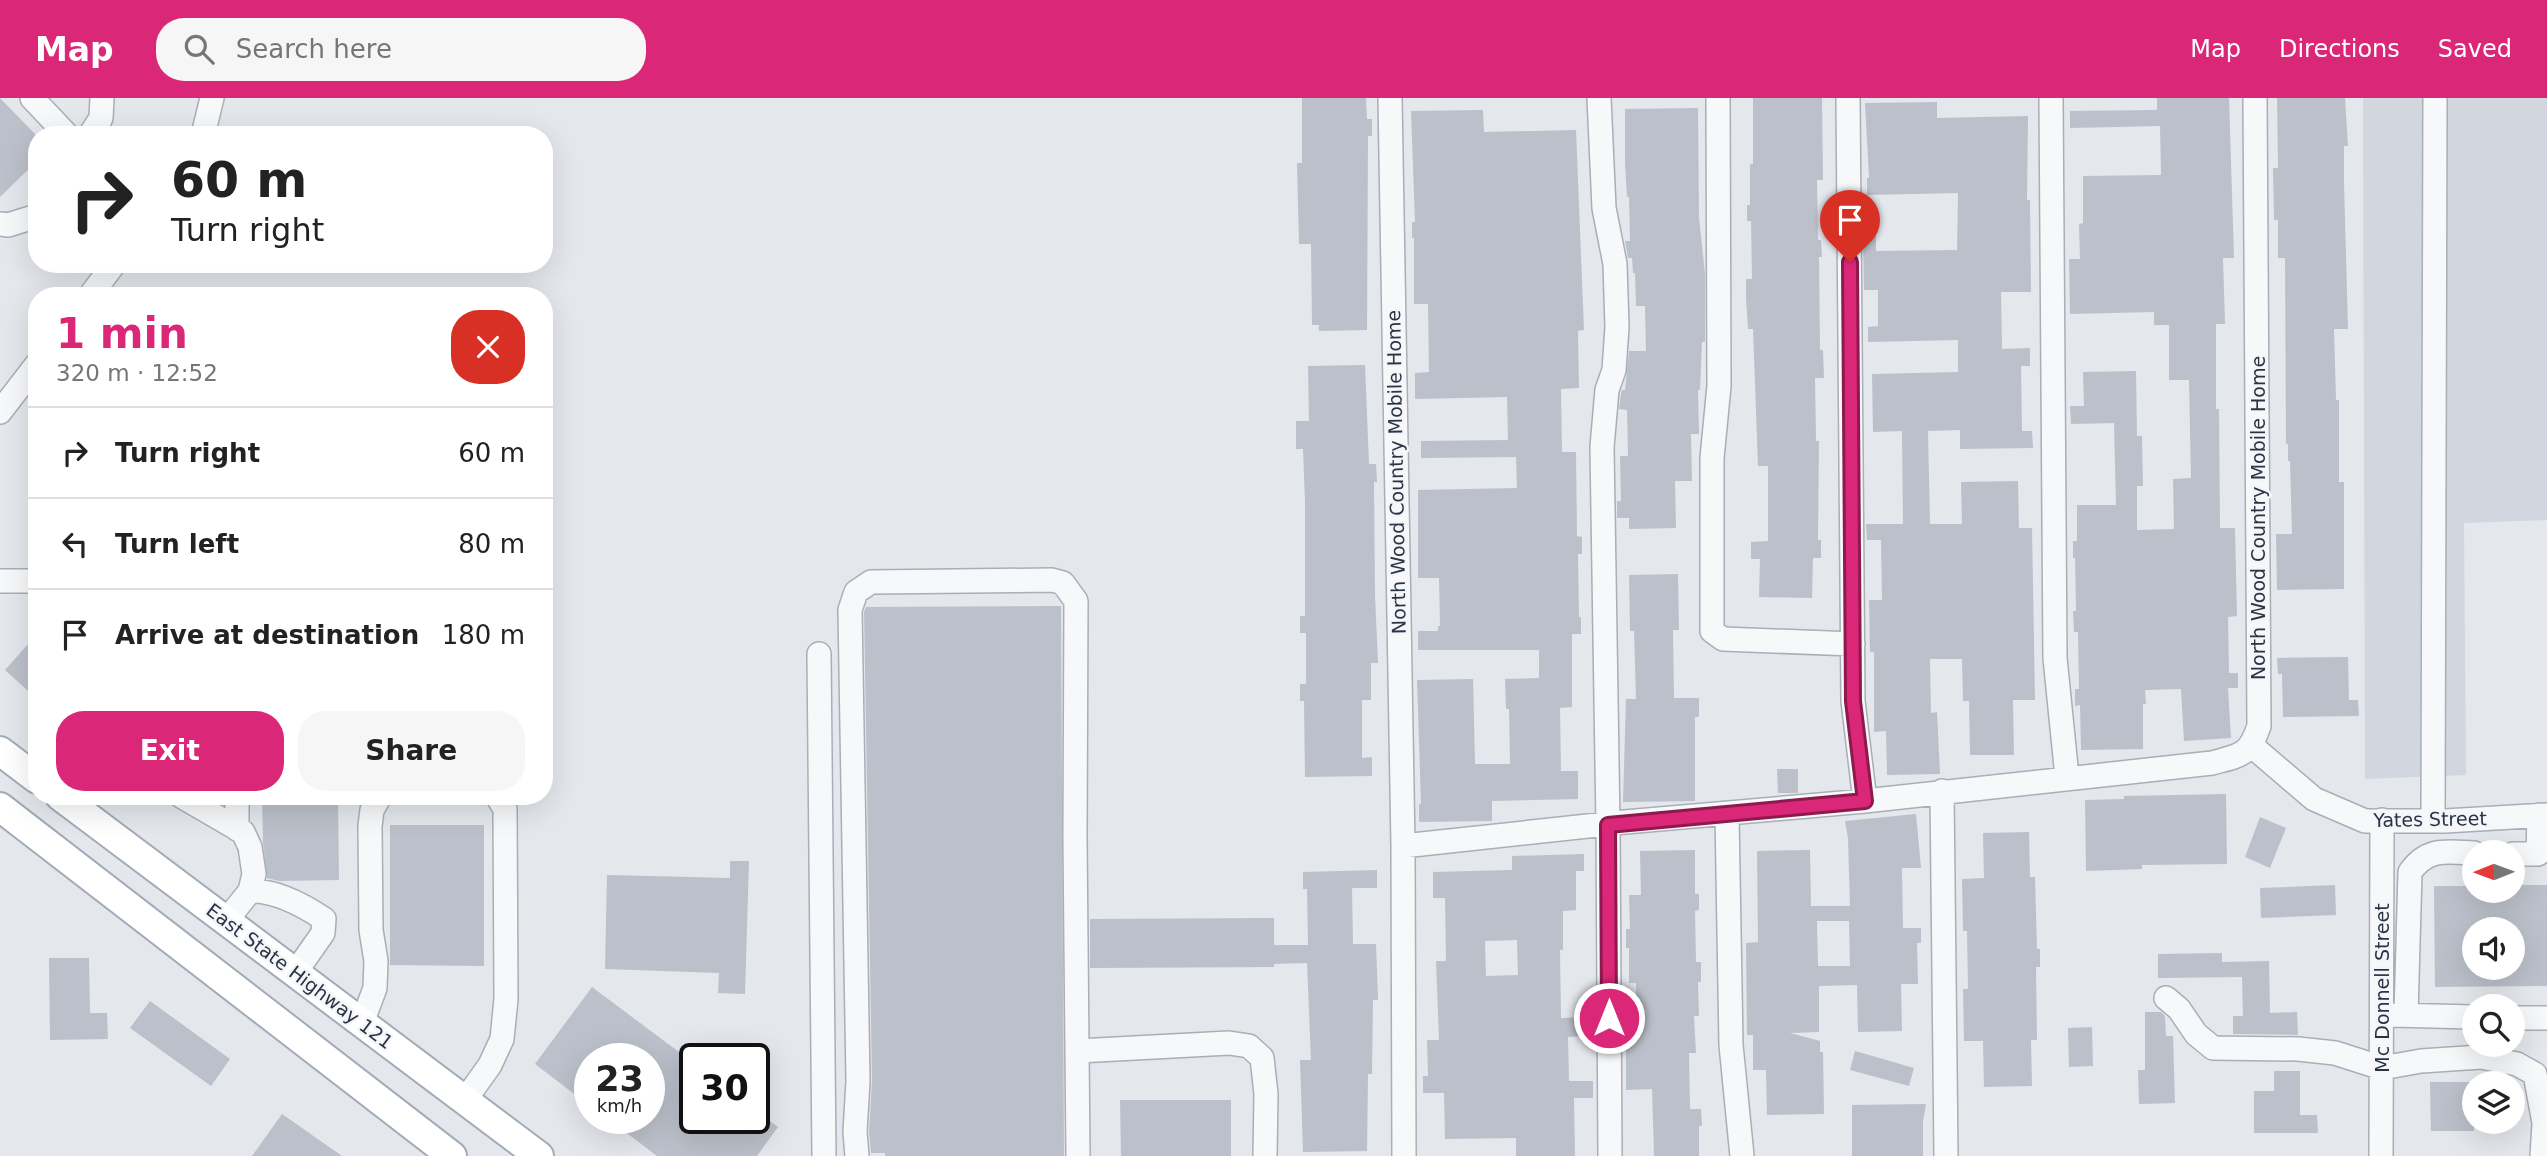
<!DOCTYPE html>
<html lang="en">
<head>
<meta charset="utf-8">
<style>
  :root { --surface:#fff; --page:#f6f6f6; --text:#222; --muted:#767676; --line:#e0e0e0; --accent:#db2777 }
  body { margin:0; font-family:"DejaVu Sans",sans-serif; background:var(--page); color:var(--text); height:100vh; display:flex; flex-direction:column; font-size:26px; white-space:nowrap }
  * { box-sizing:border-box; margin:0 }
  p { font-size:23px; color:var(--muted) }
  .icon { flex:none; width:38px; height:38px; fill:none; stroke:currentColor; stroke-width:2; stroke-linecap:round; stroke-linejoin:round }
  .map { position:relative; flex:1; overflow:hidden }
  .drawer { position:absolute; left:28px; top:189px; width:525px; height:518px; display:flex; flex-direction:column; background:var(--surface); border-radius:28px; box-shadow:0 7px 28px #0002 }
  .drawer>* { flex:none }
  .banner { position:absolute; left:28px; top:28px; width:525px; height:147px; border-radius:28px; box-shadow:0 7px 28px #0002; background:#fff; color:var(--text); overflow:hidden }
  .needle { width:46px; rotate:269deg }
  .controls { position:absolute; left:2462px; top:742px; display:grid; gap:14px }
  .controls a { display:grid; place-items:center; width:63px; height:63px; border-radius:50%; background:var(--surface); box-shadow:0 7px 28px #0002; font-size:35px }
  .speed { position:absolute; left:574px; top:945px; display:flex; gap:14px; font-size:35px; font-weight:700; text-align:center }
  .speed>* { display:grid; place-content:center; width:91px; height:91px; border-radius:50%; background:var(--surface); box-shadow:0 7px 28px #0002; line-height:1 }
  .speed small { font-size:18px; font-weight:400 }
  .speed .limit { border:4px solid #111; border-radius:10px; background:#fff; color:#111 }
  .pin { position:absolute; display:grid; place-items:center; width:60px; height:60px; color:#fff; margin:-72px -30px; border-radius:50% 50% 50% 0; rotate:-45deg; box-shadow:0 0 7px #0007 }
  .pin .icon { rotate:45deg }
  .me { position:absolute; width:77px; margin:-38px; rotate:0deg; stroke-linejoin:round; filter:drop-shadow(0 0 5px #0008) }
  .turn { display:flex; align-items:center; gap:24px; height:147px; padding:0 28px; font-size:32px }
  .turn .icon { width:91px; height:91px; stroke-width:2.5 }
  .turn b { display:block; font-size:49px; line-height:60px }
  .round { display:grid; place-items:center; flex:none; width:74px; height:74px; border-radius:28px; background:var(--page) }
  .summary { display:flex; align-items:center; justify-content:space-between; height:119px; padding:0 28px }
  h1 { font-size:42px; font-weight:700; line-height:52px; color:var(--accent) }
  .primary-button { display:flex; gap:14px; margin-top:auto; padding:14px 28px }
  .primary-button a { flex:1; height:80px; border-radius:28px; background:var(--accent); color:#fff; font-size:28px; font-weight:700; line-height:80px; text-align:center }
  .primary-button a+a { background:var(--page); color:var(--text) }
  ul { padding:0; list-style:none }
  li { display:flex; align-items:center; gap:21px; height:91px; padding:0 28px; border-top:2px solid var(--line) }
  li div { flex:1 }
  li b { display:block; font-size:26px }
  li em { font-style:normal }
  header { display:flex; align-items:center; gap:42px; box-sizing:border-box; height:98px; padding:0 35px; background:var(--accent); color:#fff }
  header strong { font-size:33px }
  nav { display:flex; gap:38px; margin-inline-start:auto; font-size:24px }
  .search { width:490px; height:63px; background:var(--page); display:flex; align-items:center; gap:18px; box-sizing:border-box; padding:0 24px; border-radius:28px; color:var(--muted); font-size:26px }
  .map>svg:first-child { display:block }
</style>
</head>
<body>
<header>
<strong>Map</strong>
<div class="search"><svg class="icon" aria-label="search" viewBox="0 0 24 24"><circle cx="10" cy="10" r="6"/><path d="M15 15l6 6"/></svg>Search here</div>
<nav><a>Map</a><a>Directions</a><a>Saved</a></nav>
</header>
<div class="map">
<svg width="2547" height="1058" viewBox="0 0 2547 1058">
  <rect width="100%" height="100%" fill="#e4e7ec"/>
  <path fill="#d2d6de" d="M2363,0H2547V422L2464,425L2466,677L2365,681Z"/>
  <path fill="#bbc0ca" fill-rule="evenodd" d="M0,0L37,38V63L0,99Z
    M1302,0H1366L1367,21H1372V38H1368L1367,232L1319,233V227H1312L1311,146H1299L1297,65H1302Z
    M1753,0H1822L1823,82H1817L1818,142H1821L1822,159H1819L1820,252H1823L1824,280H1815L1816,343H1819L1818,442H1821V460H1813L1812,500L1759,499L1760,461H1751V444L1768,443V368H1758L1753,231H1748L1746,200V181H1752L1751,123H1747V107H1750V66H1753Z
    M2157,0H2229L2234,160H2223L2225,226H2216V311H2219L2220,430H2235L2237,518L2228,519L2229,575H2238V590H2228L2231,640L2184,643L2181,591L2145,592L2146,606H2143V651L2081,652L2080,607L2075,608V591H2079L2078,534H2074L2073,513H2076L2075,460H2073V443H2077V407H2116L2114,325L2071,326L2070,308H2084L2083,274L2136,273L2137,338H2142L2143,388H2137V432L2174,431L2173,381L2191,380L2189,282H2169V227H2154V214L2070,216L2069,161H2080L2079,126L2083,125V78L2161,77V73L2160,28L2070,30V13L2157,12Z
    M2277,0H2345L2348,48H2344V85L2348,231H2334L2336,302H2339V384H2344V491L2277,492L2276,436H2292L2290,363H2288V346H2286L2285,160H2278V122H2274L2273,70H2278Z
    M1937,4V20L2028,18L2027,102H2030L2031,194H2001L2002,251L2030,250V268H2021L2022,333H2032L2033,350L1960,351V332L1928,333L1930,426H1962L1961,384L2018,383L2019,430H2032L2035,602H2013L2014,657H1970L1969,603H1963L1962,561H1930L1931,615L1937,614L1940,676L1887,677L1886,633L1874,634V554H1870L1869,502H1882L1881,442H1867L1866,426H1903L1902,333L1873,334L1872,276L1958,274V242L1868,244V229L1878,228V192H1864L1863,139L1876,138V153L1957,152L1958,95L1867,97V80H1869L1865,5Z
    M1698,10L1699,119L1705,176V244H1702L1700,292H1698L1699,336H1691L1692,383H1675L1676,430L1629,431V420H1617V403H1621L1620,358H1628L1627,312L1619,311L1621,295L1622,292H1625L1629,253H1646L1645,208H1636L1635,175H1633L1632,160H1628L1625,143H1630L1629,99H1627L1625,65V11Z
    M1483,12L1484,34L1576,32L1584,232L1578,233L1579,290L1561,291L1562,354H1576L1577,438L1582,439V456H1578L1579,519H1581V536H1572V609L1560,610L1561,673H1578V701L1492,703V723L1419,724V706H1421L1417,582L1473,581L1475,666H1510L1509,611H1506L1505,581L1539,580V552H1418V533H1438V528H1440L1439,480H1418V392L1517,390L1516,359L1421,360V343L1508,342L1507,299L1415,301V275L1429,274L1428,206H1414V140H1412V124H1415L1411,13Z
    M1365,267L1369,366H1376L1377,384H1374L1375,497L1378,565H1371V602H1362V660L1372,659V678L1305,679L1304,603H1300V586H1306V535H1300V518H1305V403L1303,351H1296V323H1309L1308,268Z
    M1678,476L1679,532H1673L1674,600H1699V619H1695V703L1623,704L1626,601H1636L1634,533H1630L1629,477Z
    M1061,508L1064,1058H885V1055H871L869,1034L872,983L864,514L866,509Z
    M37,536V601L5,572Z
    M2348,559L2349,602H2358L2359,618L2283,619L2282,576H2278L2277,560Z
    M1777,671H1798V695H1778Z
    M2226,696L2227,766L2142,767V771L2086,773L2085,702L2124,701V698Z
    M262,698H338L339,782L279,783L267,780L263,744Z
    M1916,716L1921,770H1902L1903,830H1921V845H1917L1918,886H1901L1902,933L1858,934L1857,887L1819,888V934L1790,935L1820,943V954H1823L1824,1016L1767,1017L1766,972H1753V937H1747L1746,845L1758,844L1757,753L1810,752L1811,808H1850L1848,740L1845,723ZM1817,823H1849L1850,868H1818Z
    M2260,719L2286,730L2270,770L2245,759Z
    M390,727H484V868L390,867Z
    M2029,734L2030,779H2035L2037,851H2040V869H2036L2037,942H2031L2032,988L1984,989L1983,943H1964L1963,891H1968L1967,833H1963L1962,781L1984,780L1983,735Z
    M1695,752V796H1699V812L1695,813L1696,864H1701V884H1698L1699,918H1694L1696,955H1689L1690,1011H1701L1702,1028H1699V1058H1654L1652,991L1626,992V940L1637,939L1636,885H1629V850H1626V831H1630L1629,797H1641L1640,753Z
    M1584,756V773H1576V812L1563,813V852H1560L1561,920L1584,919V938L1568,939L1569,983H1593V1000H1574L1575,1058H1516V1040L1445,1041L1444,995H1423V978H1428L1427,942H1439L1436,863H1446L1445,800H1433V774L1512,772V758ZM1517,842L1518,877L1486,878L1485,843Z
    M730,763H749L745,896L718,895L719,875L605,871L607,777L730,780Z
    M1377,772V790H1352L1353,846H1376L1378,902H1373L1372,976H1368L1367,1053L1303,1054L1300,962H1311L1307,865L1274,866V869L1090,870V821L1274,820V847H1308L1307,791H1303V774Z
    M2335,787L2336,817L2261,820L2260,790Z
    M2513,787H2547V888L2435,889L2434,788H2474V793H2513ZM2474,831H2513V870H2474Z
    M2222,855V864L2269,863L2270,915L2297,914L2298,937L2233,936V918H2243L2242,879L2158,880V856Z
    M49,860H89L90,915H107L108,941L50,942Z
    M592,889L695,966V1020H754V1011L778,1029L757,1058H657L607,1020H649V961H590V1008L535,966Z
    M150,903L230,961L211,988L130,930Z
    M2145,914H2161L2165,918L2166,938H2173L2175,1005L2139,1006L2138,972H2145Z
    M2092,929L2093,968L2069,969L2068,930Z
    M1855,953L1914,970L1909,988L1850,972Z
    M2274,973H2300V1017H2317L2318,1035H2254V993H2274Z
    M2430,984H2474V1033H2431Z
    M1120,1002H1231V1058H1121Z
    M1926,1006L1923,1024V1058H1852V1007Z
    M282,1016L342,1058H252Z"/>
  <g fill="none" stroke-linecap="round" stroke-linejoin="round">
    <defs>
      <path id="minor" d="M32,0L67,37
        M1390,0L1403,748L1404,1058
        M1599,0L1604,110L1615,166L1617,229L1614,272L1607,292L1602,349L1608,727L1610,1058
        M1718,0L1719,288L1712,360V533L1723,541L1853,546
        M1848,0L1853,603L1865,703
        M2051,0L2055,560L2067,679
        M90,37L101,20L102,0
        M203,37L212,0
        M0,126L8,127L37,118
        M90,198L114,166
        M0,314L37,266
        M0,483H37
        M819,556L824,1058
        M2252,648L2314,701L2365,723H2445L2547,717
        M1942,693L1946,1058
        M181,698L243,734L250,749L254,776L250,793
        M237,698V731
        M1727,717L1731,947L1742,1058
        M2433,721L2435,0
        M1403,748L1625,724L1865,703L2212,665C2241,657 2249,658 2259,628L2255,0
        M2513,756H2538L2539,717
        M226,823L250,793C276,792 303,807 324,821L323,835L295,875
        M2166,900L2179,911L2196,936L2213,950L2298,951L2335,955L2382,970L2421,963L2481,959L2517,966L2535,976L2544,1025L2542,1058
        M2392,917L2474,919
        M2406,917L2410,774C2428,749 2446,754 2474,755
        M2513,920H2547
        M362,925L375,890L376,863L371,832L370,728L372,712L380,698
        M1078,953L1229,945L1249,948L1262,960L1266,996L1265,1058
        M465,1002L490,967L502,941L506,901L505,711L497,698
        M857,1058L855,1034L858,983L850,512L856,494L871,484L1052,482L1063,485L1076,503L1075,739L1078,1058
        M2381,1058L2382,722"/>
      <path id="major" d="M0,653L37,681
        M60,698L539,1058
        M0,709L452,1058"/>
    </defs>
    <use href="#minor" stroke="#a9aeb7" stroke-width="26"/>
    <use href="#major" stroke="#a3abb8" stroke-width="32"/>
    <use href="#minor" stroke="#f7f8fa" stroke-width="23"/>
    <use href="#major" stroke="#fff" stroke-width="28"/>
  </g>
  <g fill="none" stroke-linecap="round" stroke-linejoin="round">
    <defs>
      <path id="route" d="M1609,920L1608,727L1865,703L1853,603L1850,164"/>
    </defs>
    <use href="#route" stroke="#8e194d" stroke-width="18"/>
    <use href="#route" stroke="#db2777" stroke-width="12"/>
  </g>
  <g text-anchor="middle" stroke-width="5" stroke-linejoin="round" paint-order="stroke">
    <g font-size="19" fill="#2b3445" stroke="#f4f6f9">
      <text transform="translate(1396 374) rotate(-91)" y="7">North Wood Country Mobile Home</text>
      <text transform="translate(2258 420) rotate(-90)" y="7">North Wood Country Mobile Home</text>
      <text transform="translate(2430 721) rotate(-1)" y="7">Yates Street</text>
      <text transform="translate(300 878) rotate(37)" y="7">East State Highway 121</text>
      <text transform="translate(2382 890) rotate(-90)" y="7">Mc Donnell Street</text>
    </g>
  </g>
</svg>
<div class="controls">
<a><svg class="needle" viewBox="-14 -14 28 28"><path d="M0-13l5 13h-10z" fill="#e53935"/><path d="M0 13l5-13h-10z" fill="#767676"/></svg></a>
<a><svg class="icon" aria-label="sound" viewBox="0 0 24 24"><path d="M4 9h4l5-4v14l-5-4H4zM17 9q2 3 0 6"/></svg></a>
<a><svg class="icon" aria-label="search" viewBox="0 0 24 24"><circle cx="10" cy="10" r="6"/><path d="M15 15l6 6"/></svg></a>
<a><svg class="icon" aria-label="layers" viewBox="0 0 24 24"><path d="M12 4l9 5-9 5-9-5zM3 14l9 5 9-5"/></svg></a>
</div>
<div class="speed"><div>23<small>km/h</small></div><div class="limit">30</div></div>
<div class="pin" style="left:1850px;top:164px;background:#d93025"><svg class="icon" aria-label="arrive" viewBox="0 0 24 24"><path d="M6 21V4h12l-3 4 3 4H6"/></svg></div>
<svg class="me" style="left:1609px;top:920px" viewBox="-20 -20 40 40"><circle r="17" fill="#db2777" stroke="#fff" stroke-width="3"/><path d="M0-11L8 9 0 5-8 9z" fill="#fff"/></svg>
<div class="banner">
<div class="turn"><svg class="icon" aria-label="right" viewBox="0 0 24 24"><path d="M7 20v-9h11M14 6l5 5-5 5"/></svg><div><b>60 m</b>Turn right</div></div>
</div>
<section class="drawer">
<div class="summary"><div><h1>1 min</h1><p>320 m · 12:52</p></div><a class="round" style="background:#d93025;color:#fff"><svg class="icon" aria-label="close" viewBox="0 0 24 24"><path d="M6 6l12 12M18 6L6 18"/></svg></a></div>
<ul>
<li><svg class="icon" aria-label="right" viewBox="0 0 24 24"><path d="M7 20v-9h11M14 6l5 5-5 5"/></svg><div><b>Turn right</b></div><em>60 m</em></li>
<li><svg class="icon" aria-label="left" viewBox="0 0 24 24"><path d="M17 20v-9H6M10 6l-5 5 5 5"/></svg><div><b>Turn left</b></div><em>80 m</em></li>
<li><svg class="icon" aria-label="arrive" viewBox="0 0 24 24"><path d="M6 21V4h12l-3 4 3 4H6"/></svg><div><b>Arrive at destination</b></div><em>180 m</em></li>
</ul>
<div class="primary-button"><a>Exit</a><a>Share</a></div>
</section>
</div>
</body>
</html>
